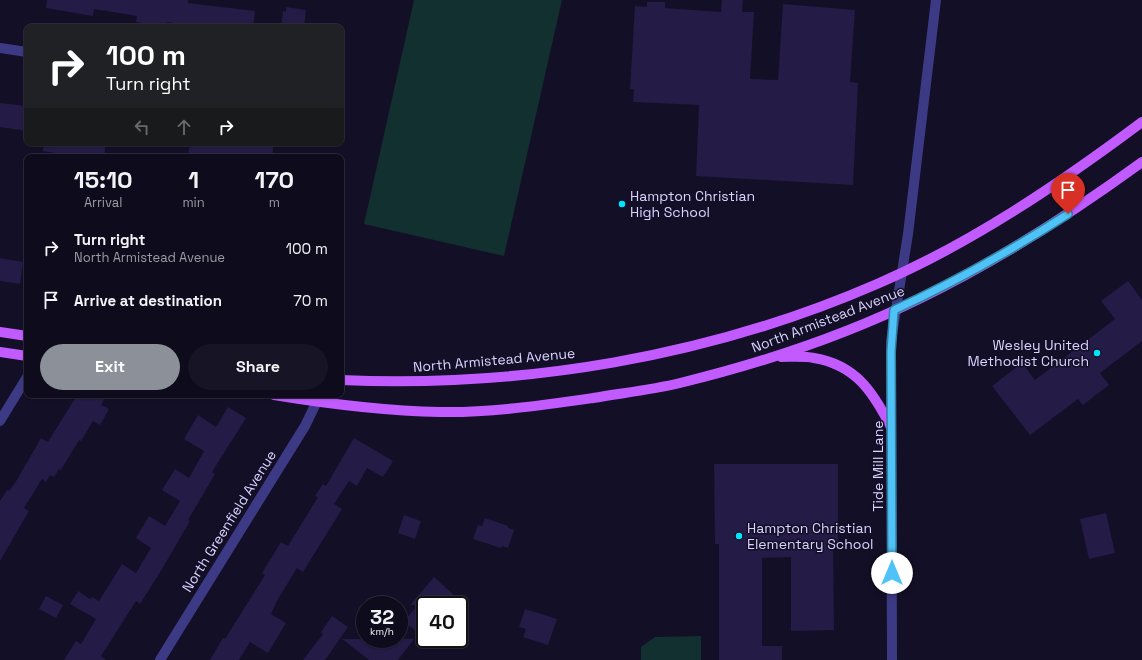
<!DOCTYPE html>
<html lang="en">
<head>
<meta charset="utf-8">
<style>
  :root { --surface:#0e0b1c; --page:#171425; --text:#f1f3f6; --muted:#9b9ba3; --line:#2e2b3b; --accent:#8c9099 }
  body { margin:0; font-family:"Space Grotesk",sans-serif; background:var(--page); color:var(--text); height:100vh; display:flex; flex-direction:column; font-size:15px; white-space:nowrap }
  * { box-sizing:border-box; margin:0 }
  p { font-size:13px; color:var(--muted) }
  .icon { flex:none; width:22px; height:22px; fill:none; stroke:currentColor; stroke-width:2; stroke-linecap:round; stroke-linejoin:round }
  .map { position:relative; flex:1; overflow:hidden }
  .drawer { position:absolute; left:24px; top:154px; width:320px; height:244px; display:flex; flex-direction:column; background:var(--surface); border-radius:8px; box-shadow:0 1px 3px #0004,0 0 0 1px var(--line) }
  .drawer>* { flex:none }
  .banner { position:absolute; left:24px; top:24px; width:320px; height:122px; border-radius:8px; box-shadow:0 1px 3px #0004,0 0 0 1px var(--line); background:#202124; color:#fff; overflow:hidden }
  .speed { position:absolute; left:356px; top:596px; display:flex; gap:8px; font-size:20px; font-weight:700; text-align:center }
  .speed>* { display:grid; place-content:center; width:52px; height:52px; border-radius:50%; background:var(--surface); box-shadow:0 1px 3px #0004,0 0 0 1px var(--line); line-height:1 }
  .speed small { font-size:10px; font-weight:400 }
  .speed .limit { border:2px solid #111; border-radius:6px; background:#fff; color:#111 }
  .pin { position:absolute; display:grid; place-items:center; width:34px; height:34px; color:#fff; margin:-41px -17px; border-radius:50% 50% 50% 0; rotate:-45deg; box-shadow:0 0 4px #0007 }
  .pin .icon { rotate:45deg }
  .me { position:absolute; width:44px; margin:-22px; rotate:0deg; stroke-linejoin:round; filter:drop-shadow(0 0 3px #0008) }
  .turn { display:flex; align-items:center; gap:14px; height:84px; padding:0 16px; font-size:18px }
  .turn .icon { width:52px; height:52px; stroke-width:2.5 }
  .turn b { display:block; font-size:28px; line-height:34px }
  .lanes { display:flex; align-items:center; height:38px; padding:0 16px; background:#0003; justify-content:center; gap:20px; direction:ltr }
  .lanes .off { opacity:.35 }
  .eta { display:flex; justify-content:space-evenly; align-items:center; height:68px; text-align:center }
  .eta b { font-size:24px; font-weight:600; line-height:28px }
  .action { display:flex; gap:8px; margin-top:auto; padding:8px 16px }
  .action a { flex:1; height:46px; border-radius:24px; background:var(--accent); color:#fff; font-size:16px; font-weight:600; line-height:46px; text-align:center }
  .action a+a { background:var(--page); color:var(--text) }
  ul { padding:0; list-style:none }
  li { display:flex; align-items:center; gap:12px; height:52px; padding:0 16px }
  li div { flex:1 }
  li b { display:block; font-size:15px }
  li em { font-style:normal }
  .map>svg:first-child { display:block }
</style>
</head>
<body>
<div class="map">
<svg width="1142" height="660" viewBox="0 0 1142 660">
  <rect width="100%" height="100%" fill="#130f26"/>
  <path fill="#12302f" d="M414,0H562L504,256L364,224Z
    M701,636V660H641V647L655,637Z"/>
  <path fill="#241b47" d="M47,0H188V3L255,11L253,27H197L167,22L165,27L136,22L137,16L94,9L93,16L46,8Z
    M722,0H743L742,12H754L750,79L778,80L783,4L855,10L850,82L858,83L853,185L696,176L699,105L633,102L634,89H630L635,6L647,7V2H665V8L721,12Z
    M286,7L306,10L304,27H281L283,11L286,12Z
    M0,103L27,106V131L0,127Z
    M44,143H106L104,157H79L43,151Z
    M190,143H274L272,157H188Z
    M0,258L23,262L20,284L0,281Z
    M1128,281L1142,300V341L1100,373L1109,385L1083,405L1078,399L1030,435L992,386L1022,363L1035,380L1115,319L1101,301Z
    M77,395H107L101,405L109,409L100,425L93,421L81,441L79,440L61,470L59,469L54,477L50,475L46,482L42,479L24,508L29,511L0,561V501L7,490L9,491L15,483L41,438L48,442Z
    M228,407L246,418L212,472L215,474L188,520L190,521L162,569L140,604L136,601L101,656L106,660H64L76,641L81,644L96,619L70,604L78,591L90,599L92,597L99,601L122,564L136,573L151,548L136,538L149,516L165,526L180,501L162,490L175,469L189,478L204,451L184,439L198,415L216,427Z
    M354,438L393,461L383,477L367,468L357,486L349,481L334,504L342,509L303,572L297,568L278,599L271,614L286,623L268,653L250,642L239,660H210L223,638L225,639L265,575L262,573L281,542L288,546L318,497L315,496L323,484L326,486Z
    M714,464H838V545H833L834,630L791,631V557L762,558V646H782V660H719V544H715Z
    M1106,513L1115,553L1089,559L1080,519Z
    M404,515L421,521L415,539L398,533Z
    M485,518L508,526L507,527L514,530L508,548L502,546L501,548L473,539L478,525L482,526Z
    M434,577L455,596L447,605H425V625L418,633L404,621L418,605H410Z
    M46,596L63,605L56,618L39,609Z
    M525,609L557,619L548,645L523,637L526,629L519,627Z
    M332,616L348,627L325,660H303L323,634L321,632Z
    M342,639H414L398,660H369Z"/>
  <g fill="none" stroke-linecap="round" stroke-linejoin="round">
    <path stroke="#3d3a85" stroke-width="10" d="M0,48L27,52
      M0,421L27,377
      M160,660L305,426L320,395
      M892,660L891,341L908,234L936,0"/>
    <path stroke="#c25bff" stroke-width="10" d="M0,332L27,336
      M0,352L27,356
      M781,357C792,357 804,356 814,358C856,365 873,392 891,427
      M341,380C523,388 709,357 877,284C972,243 1059,184 1142,122
      M274,395C329,404 384,411 440,412C489,413 544,405 593,398C622,393 651,390 680,383C762,363 844,336 921,298C999,260 1072,213 1142,162"/>
  </g>
  <g fill="none" stroke-linecap="round" stroke-linejoin="round">
    <defs>
      <path id="route" d="M892,573L891,352L894,310C955,282 1012,250 1068,214"/>
    </defs>
    <use href="#route" stroke="#337fa1" stroke-width="10"/>
    <use href="#route" stroke="#4fc3f7" stroke-width="7"/>
  </g>
  <g fill="#00e5ff" stroke="#130f26" stroke-width="1.5">
    <circle cx="622" cy="204" r="4"/>
    <circle cx="1097" cy="353" r="4"/>
    <circle cx="739" cy="536" r="4"/>
  </g>
  <g text-anchor="middle" stroke-width="3" stroke-linejoin="round" paint-order="stroke">
    <g font-size="14" fill="#d9d4ff" stroke="#130f26" text-anchor="start">
      <text x="630" y="201">Hampton Christian<tspan x="630" dy="16">High School</tspan></text>
      <text x="1089" y="350" text-anchor="end">Wesley United<tspan x="1089" dy="16">Methodist Church</tspan></text>
      <text x="747" y="533">Hampton Christian<tspan x="747" dy="16">Elementary School</tspan></text>
    </g>
    <g font-size="14" fill="#d9d4ff" stroke="#130f26">
      <text transform="translate(828 319) rotate(-21)" y="5">North Armistead Avenue</text>
      <text transform="translate(494 360) rotate(-5)" y="5">North Armistead Avenue</text>
      <text transform="translate(878 466) rotate(-90)" y="5">Tide Mill Lane</text>
      <text transform="translate(229 521) rotate(-58)" y="5">North Greenfield Avenue</text>
    </g>
  </g>
</svg>
<div class="speed"><div>32<small>km/h</small></div><div class="limit">40</div></div>
<div class="pin" style="left:1068px;top:214px;background:#d93025"><svg class="icon" aria-label="arrive" viewBox="0 0 24 24"><path d="M6 21V4h12l-3 4 3 4H6"/></svg></div>
<svg class="me" style="left:892px;top:573px" viewBox="-20 -20 40 40"><circle r="19" fill="#fff"/><path d="M0-13L10 11 0 6-10 11z" fill="#4fc3f7"/></svg>
<div class="banner">
<div class="turn"><svg class="icon" aria-label="right" viewBox="0 0 24 24"><path d="M7 20v-9h11M14 6l5 5-5 5"/></svg><div><b>100 m</b>Turn right</div></div>
<div class="lanes"><svg class="icon off" aria-label="left" viewBox="0 0 24 24"><path d="M17 20v-9H6M10 6l-5 5 5 5"/></svg><svg class="icon off" aria-label="ahead" viewBox="0 0 24 24"><path d="M12 20V5M6 11l6-6 6 6"/></svg><svg class="icon" aria-label="right" viewBox="0 0 24 24"><path d="M7 20v-9h11M14 6l5 5-5 5"/></svg></div>
</div>
<section class="drawer">
<div class="eta">
<div><b>15:10</b><p>Arrival</p></div>
<div><b>1</b><p>min</p></div>
<div><b>170</b><p>m</p></div>
</div>
<ul>
<li><svg class="icon" aria-label="right" viewBox="0 0 24 24"><path d="M7 20v-9h11M14 6l5 5-5 5"/></svg><div><b>Turn right</b><p>North Armistead Avenue</p></div><em>100 m</em></li>
<li><svg class="icon" aria-label="arrive" viewBox="0 0 24 24"><path d="M6 21V4h12l-3 4 3 4H6"/></svg><div><b>Arrive at destination</b></div><em>70 m</em></li>
</ul>
<div class="action"><a>Exit</a><a>Share</a></div>
</section>
</div>
</body>
</html>
